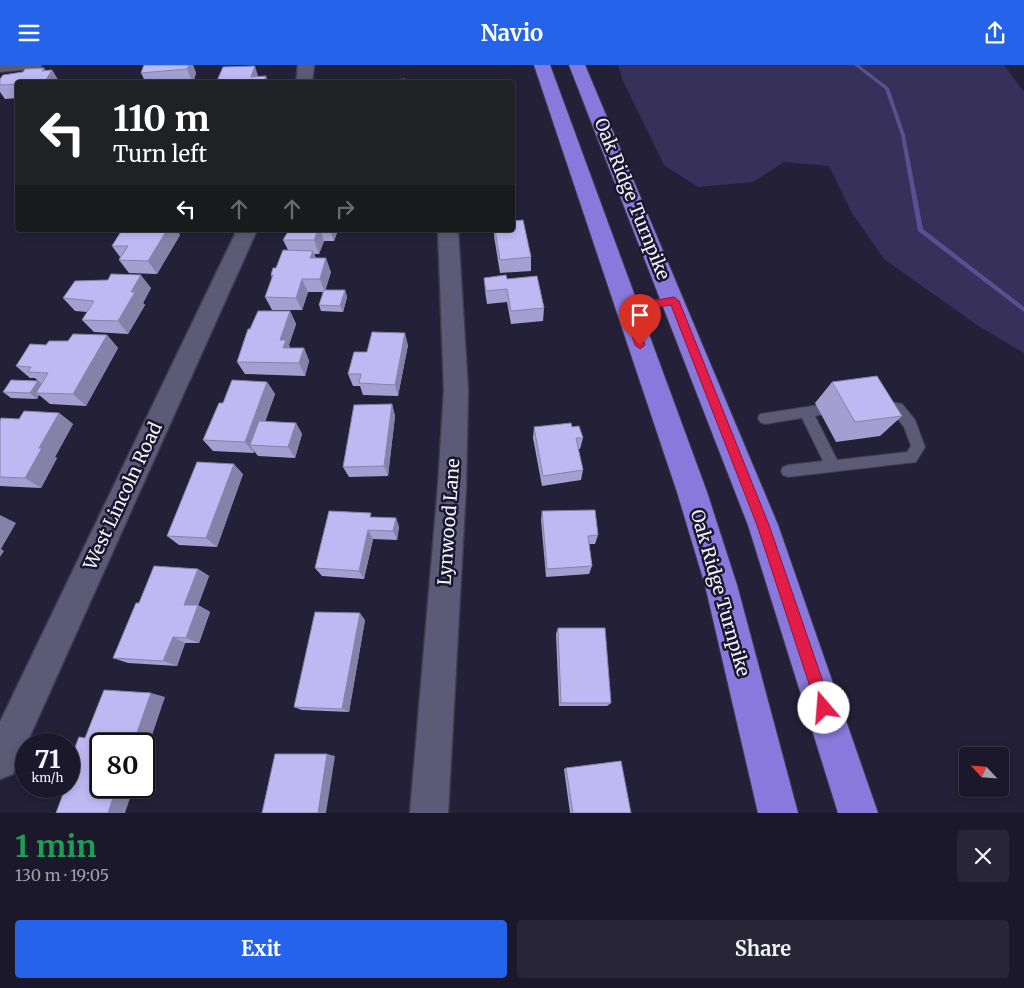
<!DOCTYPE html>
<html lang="en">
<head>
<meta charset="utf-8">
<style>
  :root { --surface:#1a182a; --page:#272536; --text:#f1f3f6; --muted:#9fa0a8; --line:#383747; --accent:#2563eb }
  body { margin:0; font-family:Merriweather,serif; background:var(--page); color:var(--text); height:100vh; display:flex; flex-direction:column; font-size:19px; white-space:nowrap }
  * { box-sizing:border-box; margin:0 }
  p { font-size:16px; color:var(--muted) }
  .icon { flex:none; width:28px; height:28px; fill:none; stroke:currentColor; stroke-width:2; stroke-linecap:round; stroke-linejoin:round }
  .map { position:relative; height:748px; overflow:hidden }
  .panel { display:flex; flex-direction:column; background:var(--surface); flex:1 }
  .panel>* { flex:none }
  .banner { position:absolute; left:15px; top:15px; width:500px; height:152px; border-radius:5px; box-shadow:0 2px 8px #0003,0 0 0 1px var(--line); background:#202124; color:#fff; overflow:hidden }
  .needle { width:32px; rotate:296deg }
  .tools { position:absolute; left:959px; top:682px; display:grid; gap:10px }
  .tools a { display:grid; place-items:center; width:50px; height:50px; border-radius:5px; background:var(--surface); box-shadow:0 2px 8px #0003,0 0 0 1px var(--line); font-size:25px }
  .speed { position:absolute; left:15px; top:668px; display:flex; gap:10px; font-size:25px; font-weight:700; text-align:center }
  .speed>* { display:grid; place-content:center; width:65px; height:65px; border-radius:50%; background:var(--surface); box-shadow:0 2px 8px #0003,0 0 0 1px var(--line); line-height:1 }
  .speed small { font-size:12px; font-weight:400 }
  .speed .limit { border:2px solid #111; border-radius:8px; background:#fff; color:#111 }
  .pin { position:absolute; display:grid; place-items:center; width:42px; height:42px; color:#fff; margin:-51px -21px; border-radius:50% 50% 50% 0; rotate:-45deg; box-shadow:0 0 5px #0007 }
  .pin .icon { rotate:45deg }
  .me { position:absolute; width:55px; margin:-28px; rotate:342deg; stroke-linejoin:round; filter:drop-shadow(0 0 4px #0008) }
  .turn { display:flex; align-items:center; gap:18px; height:105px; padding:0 15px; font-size:22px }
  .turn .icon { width:65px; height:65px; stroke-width:2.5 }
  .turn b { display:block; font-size:35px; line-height:42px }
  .lanes { display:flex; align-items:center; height:48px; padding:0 15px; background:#0003; justify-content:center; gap:25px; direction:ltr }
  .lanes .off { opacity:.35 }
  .round { display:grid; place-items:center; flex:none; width:52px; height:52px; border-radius:5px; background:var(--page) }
  .headline { display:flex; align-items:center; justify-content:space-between; height:85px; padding:0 15px }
  h1 { font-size:30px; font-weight:700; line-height:38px; color:#1e9e55 }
  .cta { display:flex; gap:10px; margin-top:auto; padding:10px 15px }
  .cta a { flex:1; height:58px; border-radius:5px; background:var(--accent); color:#fff; font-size:20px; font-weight:700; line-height:58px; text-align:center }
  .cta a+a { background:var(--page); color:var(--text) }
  header { display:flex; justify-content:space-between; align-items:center; height:65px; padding:0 15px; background:var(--accent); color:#fff; font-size:22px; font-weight:700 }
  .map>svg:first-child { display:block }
</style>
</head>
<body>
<header><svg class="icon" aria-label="menu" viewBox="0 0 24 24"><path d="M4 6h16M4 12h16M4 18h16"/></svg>Navio<svg class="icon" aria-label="share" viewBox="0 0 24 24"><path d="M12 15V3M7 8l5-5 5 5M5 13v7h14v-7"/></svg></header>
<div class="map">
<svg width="1024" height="748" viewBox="0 0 1024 748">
  <rect width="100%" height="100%" fill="#232038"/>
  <path fill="#36305a" d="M618,0H1004L1024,27V288L977,260L884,194L852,148L829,101L784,97L753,117L698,122L664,100L623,16Z"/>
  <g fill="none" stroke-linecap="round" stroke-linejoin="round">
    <path fill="#5a5091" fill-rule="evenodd" d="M854,0H859L889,23L905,70L923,164L1024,242V247L918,166L901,70L885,24Z"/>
    <defs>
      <path id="service" d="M674,232L678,233L680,236L678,239L628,247L622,243L628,239Z
        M878,334L902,339L915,355L925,382L916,397L788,412L783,410L781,406L783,402L788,400L823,396L802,353L765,359L760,357L758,353L760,349L819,340L824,341L826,345L824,349L815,351L837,395L907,387L911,381L904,362L893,348L873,343L871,339L873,335Z"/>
      <path id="minor" d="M298,0H314L312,18H296Z
        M237,165H257L13,709L0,714V657Z
        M438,165H458L468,325L466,421L448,748H410L438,421L444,325Z"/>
      <path id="tertiary" d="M0,0H42L40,3L0,7Z"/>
      <path id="trunk" d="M534,0H550L707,427L737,520L798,748H758L705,520L677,427Z
        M569,0H585L778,460L878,748H838L748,460Z"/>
    </defs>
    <use href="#service" stroke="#403c50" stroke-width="2"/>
    <use href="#minor" stroke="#403c50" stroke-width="3"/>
    <use href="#tertiary" stroke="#403c50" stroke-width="2"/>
    <use href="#trunk" stroke="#403c50" stroke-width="2"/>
    <use href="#service" fill="#5d5a77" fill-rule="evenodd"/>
    <use href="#minor" fill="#5d5a77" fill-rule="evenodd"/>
    <use href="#tertiary" fill="#5d5a77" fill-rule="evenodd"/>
    <use href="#trunk" fill="#8979dc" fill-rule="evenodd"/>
  </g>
  <path fill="#a39fd1" d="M144,0H193L196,8L193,18H146L141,8Z
    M46,5H52L60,18H18V33L5,34L0,27V14Z
    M122,165H177L180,170L157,209L129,208L119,195L120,192L112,181Z
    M289,165H338L334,176H324L319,189H314L316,193L331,207L325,225H345L347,232L343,247L321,246L319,240L323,227H308L302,245H272L265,232L272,213L271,210L276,203L288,185L283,175Z
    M494,165H512L531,192V206L500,208L494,171Z
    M484,213L507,214L544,243L543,256L511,259L507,237L487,239L485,226Z
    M151,223L143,238L145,240L128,269L94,267L82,255L87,247L75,246L63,233Z
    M290,246L296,259L289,280L290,283H304L309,296L305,311L245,309L237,297L250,264Z
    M107,270L118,283L86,341L50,339L39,330L37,334L11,333L3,327L41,319L35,313H30L16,301L46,280Z
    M408,280L398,331L363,330L360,321H353L348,309L367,287Z
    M267,317L275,329L265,357L296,358L302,369L295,393L258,391L254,386V388L213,386L203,375L223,338Z
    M832,317L902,351L880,371L836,377L815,338Z
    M392,339L395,351L388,411L349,412L343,402Z
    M59,348L73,359L55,392L57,393L41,423L0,421V356L19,354Z
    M534,362H572L583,373L580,384H578L583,405L581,415L542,421L533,373Z
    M243,409L217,482L179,480L167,471Z
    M542,446L598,470L595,479H589L592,501L589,509L546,512L541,455Z
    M373,452L396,453L399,462L397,475L373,474L364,514L322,511L315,503Z
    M198,504L209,511L198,540L210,547L199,578H185L177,601L128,598L113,593L139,538Z
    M365,555L349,647L302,645L294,642Z
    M558,563L611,638L607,641H559L556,569Z
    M566,703L631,748H570L564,704Z"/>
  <path fill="#8582aa" d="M189,0H193L196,8L193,18L187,4Z
    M255,1L259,14L251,12Z
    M44,3L49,10L52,5L60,18H44L42,6Z
    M266,11L269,18H264Z
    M167,165H177L180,170L157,209L148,196Z
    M318,165H320L324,176L319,189L314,175Z
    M330,165H338L334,176Z
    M313,186L318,199L310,193Z
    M326,193L331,207L325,227L320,214Z
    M141,210L151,223L143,238L145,240L128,269L118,256L131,227Z
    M302,214L308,227L302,245L296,233Z
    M345,225L347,232L343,247L340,241Z
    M290,246L296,259L289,280L292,287L290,295L280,275Z
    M405,268L408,280L398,331L395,320Z
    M107,270L118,283L86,341L73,329Z
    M304,283L309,296L305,311L299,298Z
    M38,316L45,322L36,328L39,330L37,334L30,328Z
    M267,317L275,329L256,381L250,380L254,386V388L245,377Z
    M392,339L395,351L388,411L384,401Z
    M59,348L73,359L55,392L57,393L41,423L25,413L39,383Z
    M296,358L302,369L295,393L288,382Z
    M234,399L243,409L217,482L206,473Z
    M0,450L16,458L1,484L4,486L0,492Z
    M396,453L399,462L397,475L393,466Z
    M368,465L373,474L364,514L359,506Z
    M198,504L209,511L197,544L198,540L210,547L199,578L186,573L184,540Z
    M360,548L365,555L349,647L342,644Z
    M173,572L185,578L177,601L163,596Z
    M151,628L165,632L144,694V679H133Z
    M327,689L335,691L326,748H318Z
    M117,721H134L125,748H108Z"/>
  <path fill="#beb9f3" stroke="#8582aa" d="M144,0H189L187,4L141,8Z
    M255,1L251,12L266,11L264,18H216L223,2Z
    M44,3L42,6L52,5L44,18H18V19L0,20V14L3,10L23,7L25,4Z
    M405,14L406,18H368V17Z
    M523,155L531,192L500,195L495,165H512V156Z
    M122,165H167L148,196L119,195L128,181H112Z
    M289,165H318L314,175H283Z
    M283,185L313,186L310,193H326L320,214H302L296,233L265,232L273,210H271L273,203H276Z
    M111,209L141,210L131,227H135L118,256L82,255L94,236L63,233L75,216L108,215Z
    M506,210L507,214L537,211L544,243L511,246L507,224L486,226L484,213Z
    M324,225H345L340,241L319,240Z
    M258,246H290L280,275H286L283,283H304L299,298L237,297L248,264H250Z
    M372,267L405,268L395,320L359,318L361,309H348L354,287H367Z
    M73,269L107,270L73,329L36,328L48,308L28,307L31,302L16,301L30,279L46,280L49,276H68Z
    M877,311L902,351L855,357L832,317Z
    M11,315L38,316L30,328L3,327Z
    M232,315L267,317L245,377L203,375L219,338H223Z
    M392,339L384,401L343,402L354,340Z
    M24,346L59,348L39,383H42L25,413L0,412V356L1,353L19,354Z
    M259,356L296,358L288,382L250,380Z
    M571,358L572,362L579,361L583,373H576L583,405L543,411L534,362Z
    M197,397L234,399L206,473L167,471Z
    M595,445L598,470L588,471L592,501L547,504L542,446Z
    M329,446L371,448L370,452L396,453L393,466L368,465L359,506L315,503Z
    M154,501L198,504L184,540H198L186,573L173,572L163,596L113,593L136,538H139Z
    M315,547L360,548L342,644L294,642Z
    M558,563H605L611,638H561Z
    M104,625L151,628L133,679H101V721H117L108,748H56L66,721H69V715L78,690H72L79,672L85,673Z
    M275,689H327L318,748H262Z
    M621,696L631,748H573L566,703Z"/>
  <path fill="#e11d48" stroke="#92132f" d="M674,232L679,236L769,460L832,643L830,648L824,650L819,648L817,643L757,460L671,240L633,246L645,280L640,284L635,280L623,243L624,241Z"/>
  <g text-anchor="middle" stroke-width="5" stroke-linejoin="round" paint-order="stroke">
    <g font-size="18" fill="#f4f3fe" stroke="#1a162e">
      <text transform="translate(632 134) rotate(68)" y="6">Oak Ridge Turnpike</text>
      <text transform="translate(123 431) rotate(-65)" y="6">West Lincoln Road</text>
      <text transform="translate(449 457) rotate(-86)" y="6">Lynwood Lane</text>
      <text transform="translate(720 528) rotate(74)" y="6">Oak Ridge Turnpike</text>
    </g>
  </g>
</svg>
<div class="tools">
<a><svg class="needle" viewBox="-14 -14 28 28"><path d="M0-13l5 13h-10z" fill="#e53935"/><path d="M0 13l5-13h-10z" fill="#9fa0a8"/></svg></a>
</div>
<div class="speed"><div>71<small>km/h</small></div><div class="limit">80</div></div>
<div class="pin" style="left:640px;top:280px;background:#d93025"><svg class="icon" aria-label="arrive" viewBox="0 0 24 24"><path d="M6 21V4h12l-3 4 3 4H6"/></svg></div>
<svg class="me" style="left:824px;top:643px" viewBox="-20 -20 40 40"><circle r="19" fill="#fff"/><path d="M0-13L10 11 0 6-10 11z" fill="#e11d48"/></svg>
<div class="banner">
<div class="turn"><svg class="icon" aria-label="left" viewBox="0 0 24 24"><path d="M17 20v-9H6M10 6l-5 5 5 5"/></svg><div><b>110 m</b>Turn left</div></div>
<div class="lanes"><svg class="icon" aria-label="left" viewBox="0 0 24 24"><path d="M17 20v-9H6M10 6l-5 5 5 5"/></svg><svg class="icon off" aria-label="ahead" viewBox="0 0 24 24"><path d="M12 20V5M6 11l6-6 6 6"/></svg><svg class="icon off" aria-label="ahead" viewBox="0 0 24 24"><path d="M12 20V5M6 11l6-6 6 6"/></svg><svg class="icon off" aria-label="right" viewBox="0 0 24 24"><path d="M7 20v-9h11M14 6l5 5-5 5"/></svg></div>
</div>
</div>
<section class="panel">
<div class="headline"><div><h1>1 min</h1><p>130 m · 19:05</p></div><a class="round"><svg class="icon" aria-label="close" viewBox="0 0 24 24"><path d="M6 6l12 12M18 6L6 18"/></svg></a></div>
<div class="cta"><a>Exit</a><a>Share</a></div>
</section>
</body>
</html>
